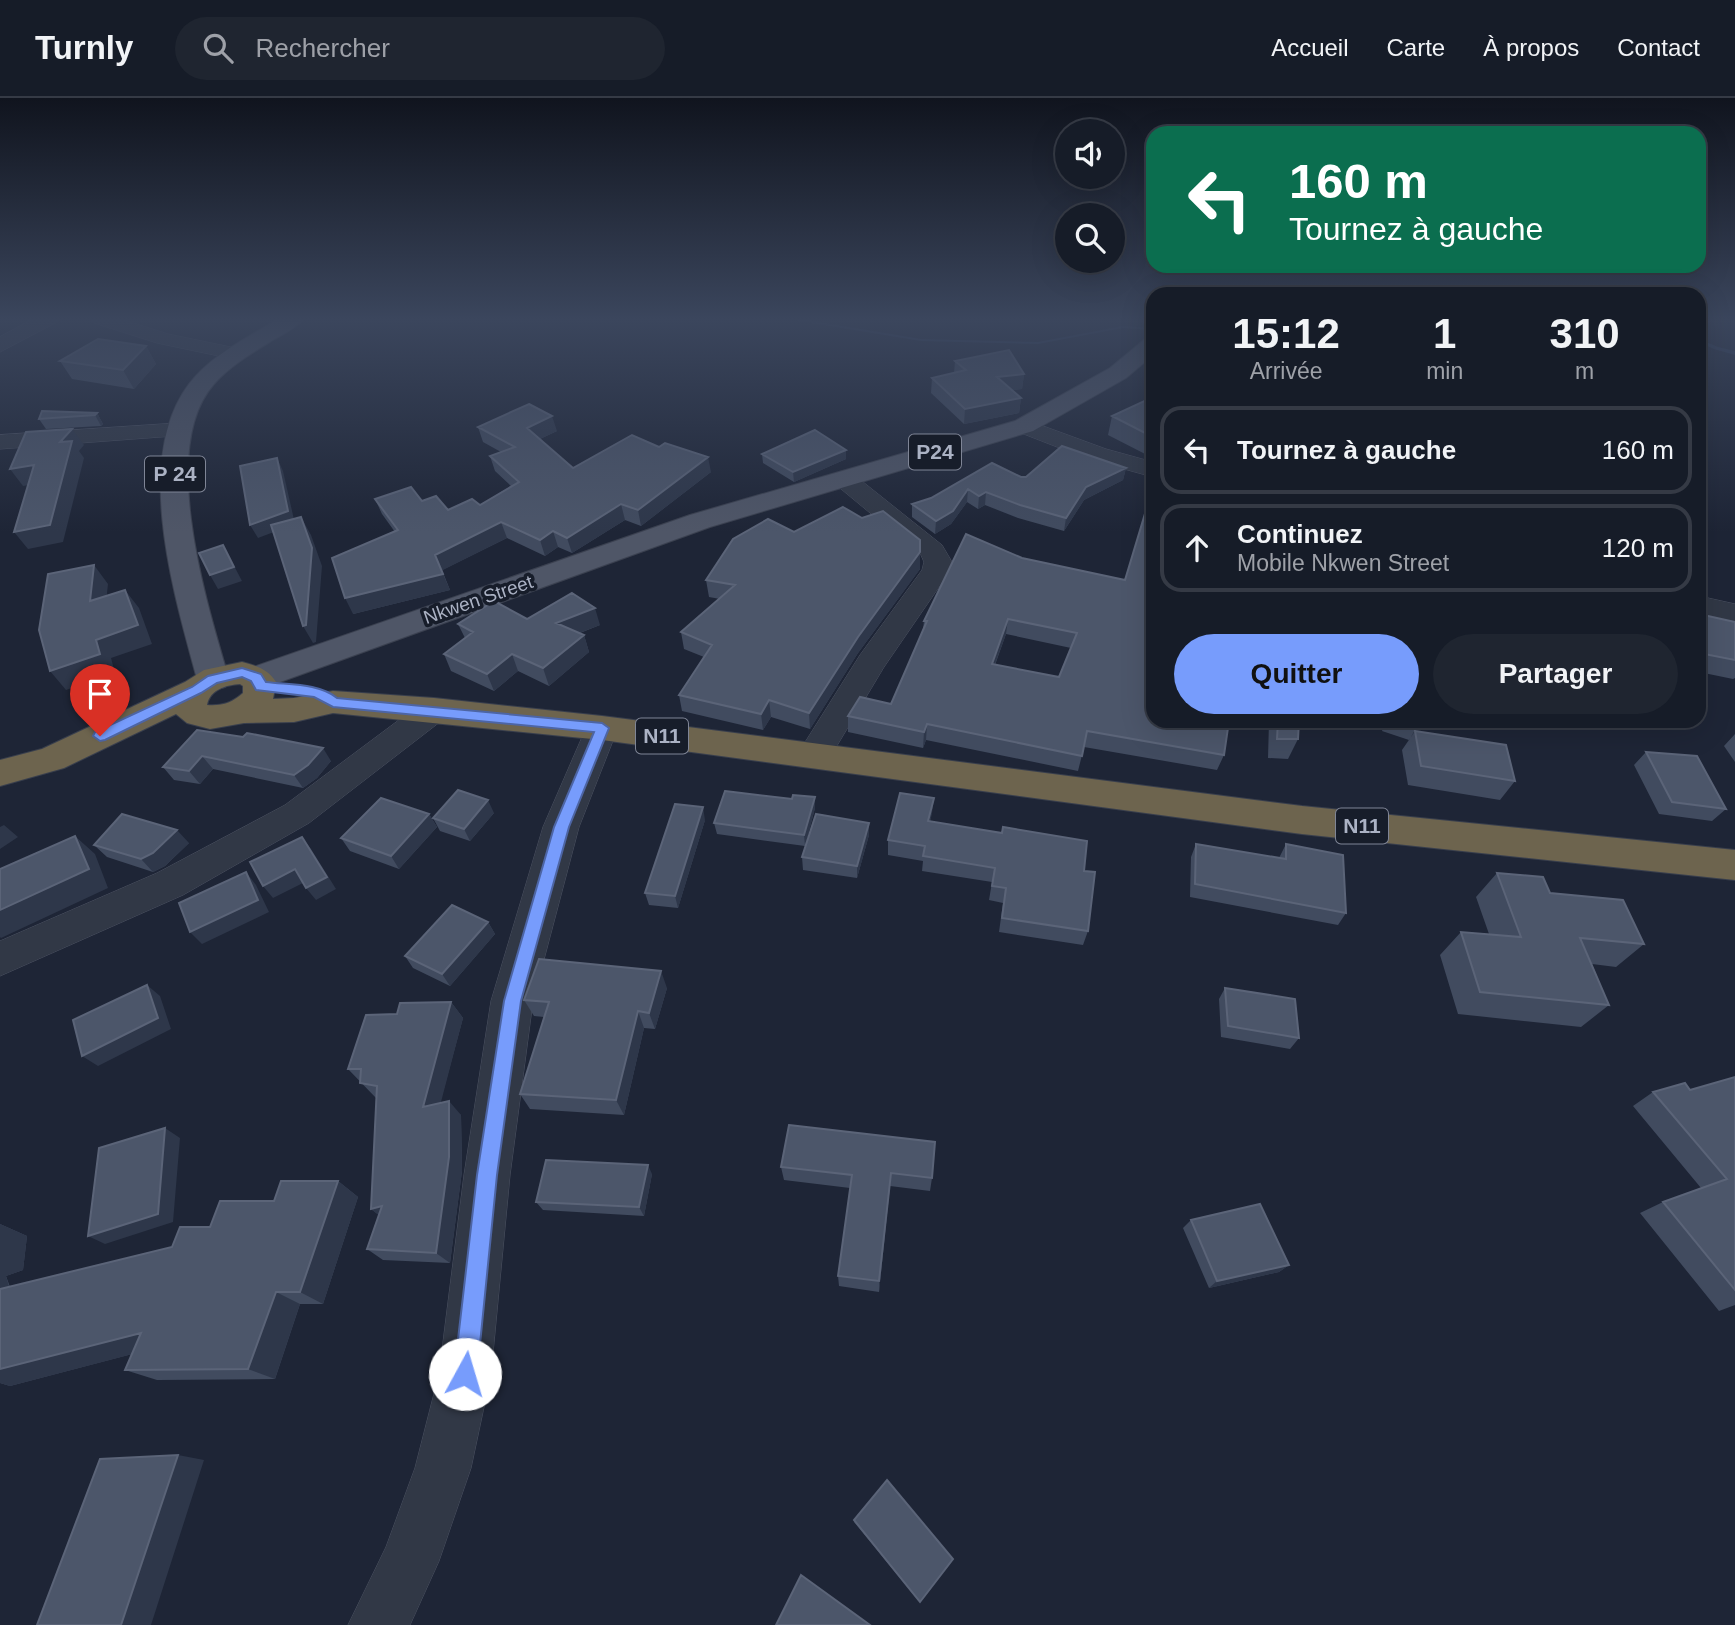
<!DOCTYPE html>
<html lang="fr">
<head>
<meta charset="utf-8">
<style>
  :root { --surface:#161c28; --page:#1f2530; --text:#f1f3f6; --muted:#9ea1a8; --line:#353a45; --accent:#779cfc }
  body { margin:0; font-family:Arial,sans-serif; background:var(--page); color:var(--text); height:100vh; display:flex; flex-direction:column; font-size:26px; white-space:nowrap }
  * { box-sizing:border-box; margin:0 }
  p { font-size:23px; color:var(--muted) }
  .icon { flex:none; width:38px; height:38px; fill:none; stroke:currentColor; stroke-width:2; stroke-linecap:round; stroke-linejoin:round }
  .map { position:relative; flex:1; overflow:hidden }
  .drawer { position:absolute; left:1146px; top:189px; width:560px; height:441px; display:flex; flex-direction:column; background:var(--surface); border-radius:21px; box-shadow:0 7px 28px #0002,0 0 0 2px var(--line) }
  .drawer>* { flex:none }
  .banner { position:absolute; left:1146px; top:28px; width:560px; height:147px; border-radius:21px; box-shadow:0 7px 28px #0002,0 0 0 2px var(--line); background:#0b6e4f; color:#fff; overflow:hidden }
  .buttons { position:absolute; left:1055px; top:21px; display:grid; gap:14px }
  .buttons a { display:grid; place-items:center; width:70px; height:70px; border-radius:50%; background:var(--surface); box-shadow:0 7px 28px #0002,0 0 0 2px var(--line); font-size:35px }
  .pin { position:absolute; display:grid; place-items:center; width:60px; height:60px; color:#fff; margin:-72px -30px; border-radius:50% 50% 50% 0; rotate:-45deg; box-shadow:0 0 7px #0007 }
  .pin .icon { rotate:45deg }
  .me { position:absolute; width:77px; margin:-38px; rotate:6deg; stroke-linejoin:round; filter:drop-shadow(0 0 5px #0008) }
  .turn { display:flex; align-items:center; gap:24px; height:147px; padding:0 28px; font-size:32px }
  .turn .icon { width:91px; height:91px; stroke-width:2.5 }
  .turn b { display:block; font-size:49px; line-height:60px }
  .eta { display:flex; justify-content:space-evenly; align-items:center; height:119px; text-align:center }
  .eta b { font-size:42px; font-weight:600; line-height:49px }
  .button { display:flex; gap:14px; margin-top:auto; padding:14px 28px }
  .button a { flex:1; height:80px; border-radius:42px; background:var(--accent); color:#111; font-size:28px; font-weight:600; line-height:80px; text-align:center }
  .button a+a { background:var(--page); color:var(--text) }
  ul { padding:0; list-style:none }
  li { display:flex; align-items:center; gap:21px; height:88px; margin:0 14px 10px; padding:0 14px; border:4px solid var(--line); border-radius:21px }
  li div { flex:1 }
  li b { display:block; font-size:26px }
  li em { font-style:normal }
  header { display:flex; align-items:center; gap:42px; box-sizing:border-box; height:98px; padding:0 35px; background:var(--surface); border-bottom:2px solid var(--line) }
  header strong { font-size:33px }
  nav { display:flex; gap:38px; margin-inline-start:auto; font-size:24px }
  .search { width:490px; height:63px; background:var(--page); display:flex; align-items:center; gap:18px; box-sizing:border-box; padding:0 24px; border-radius:38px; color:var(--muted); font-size:26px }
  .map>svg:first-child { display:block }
</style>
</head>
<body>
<header>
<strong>Turnly</strong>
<div class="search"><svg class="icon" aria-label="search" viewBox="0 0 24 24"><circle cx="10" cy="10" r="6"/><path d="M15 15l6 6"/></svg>Rechercher</div>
<nav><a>Accueil</a><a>Carte</a><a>À propos</a><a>Contact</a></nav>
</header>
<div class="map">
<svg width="1735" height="1527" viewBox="0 0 1735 1527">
  <rect width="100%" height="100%" fill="#1e2536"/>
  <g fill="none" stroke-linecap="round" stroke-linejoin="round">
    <path fill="#303f5e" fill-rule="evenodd" d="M785,220H795L921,241L1038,244L1123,228L1153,230V232L1123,230L1038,246L921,243L787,221Z
      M1699,241L1718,249L1735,253V257L1714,251L1699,244Z"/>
    <defs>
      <path id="minor" d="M35,220H60L57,224L0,254V239Z
        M88,220H118L168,236L245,252L249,256L245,260L238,262L157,245L91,224Z
        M1024,321L1106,351L1153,364V379L1088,361L1016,333L1012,328L1016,323Z
        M179,325L187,327L191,332L187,337L0,351V337Z
        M844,373L853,376L942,447L952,464L950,473L884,569L826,666L814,669L802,666L797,657L860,557L922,472L924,464L921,457L835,386L831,381L835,376Z
        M1699,498L1735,506V524L1699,516Z
        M434,601L445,604L450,612L445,620L309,725L183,797L0,878V843L157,775L285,707L423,604Z
        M602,619L614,622L618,630L579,729L533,903L510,1077L491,1276L471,1370L439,1463L410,1527H348L386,1449L415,1370L439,1276L464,1077L491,903L543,729L586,630L590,622Z"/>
      <path id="major" d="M279,220H304C297,230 283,236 273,242C252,255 230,268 214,286C157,350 208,509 229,581L225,589L213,592L201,589L197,581C175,499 132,361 189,286C212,256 248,240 279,220Z
        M1153,239V257L1126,280L1033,333L710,429L269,588L257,591L245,588L241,580L245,572L690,417L1015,323L1110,270L1145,241Z"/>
      <path id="highway" d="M242,564C257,568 268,571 276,584L273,601L294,600L333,593L434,600L602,618L1302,708L1735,752V782L1302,736L602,642L333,615L294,624L244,625L210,631L187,625L176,616L64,670L0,688V662L42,651L185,584L204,572ZM240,586L243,588V595C232,605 222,608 207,607C210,591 227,587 240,586Z"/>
    </defs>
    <use href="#minor" stroke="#4c5262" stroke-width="1"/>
    <use href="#major" stroke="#3b4150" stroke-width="2"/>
    <use href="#highway" stroke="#393f4d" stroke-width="2"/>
    <use href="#minor" fill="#313846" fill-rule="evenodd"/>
    <use href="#major" fill="#4f5667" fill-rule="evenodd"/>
    <use href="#highway" fill="#6d644e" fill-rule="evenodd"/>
  </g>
  <path fill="#414b5f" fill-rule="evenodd" d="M146,248L156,266L134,291L72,281L60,263Z
    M955,263L1024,276L1022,291L1012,292L1021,300L1019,315L964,326L931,295L932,280L954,275Z
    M1153,299V356L1149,358L1108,337L1112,318Z
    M97,315L103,326L101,328L46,331L39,321Z
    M478,329L557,333L540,341L573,370L711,374L641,428L625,422L572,455L558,449L545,458L507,440L442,472L450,492L353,516L395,434L382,416L375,401L422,403L448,412L480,407L511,388L495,373L490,358L501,354L483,344Z
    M846,352V361L794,384L763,365L762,356Z
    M1126,370L1123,382L1084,402L1064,433L1018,420L985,407L978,411L967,404L951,426L935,436L912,419V406L931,400L1021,379Z
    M794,434L920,454V471L858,555L810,631L771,619L763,632L682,613L679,597L704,559L684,551L681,534L720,501L709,499L706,482Z
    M1022,460L1149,487L1224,657L1217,672L1084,649L1078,673L926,642L923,650L848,634V618L891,606L923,531L924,523ZM1006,536L1071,550L1059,579L995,567Z
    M1699,516L1735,524V580L1733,581L1699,574Z
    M527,521L600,527L580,535L584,537L589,554L549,588L518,573L494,593L451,573L444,556L465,540L458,526Z
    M1269,623H1299L1298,641L1288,661L1268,660Z
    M1385,623H1419L1417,629L1409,642L1382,633Z
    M1415,633L1515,683L1500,702L1408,687L1402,652Z
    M1735,636V664L1724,648Z
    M243,639L331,663L317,680L303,690L213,671L200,686L174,682L163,669Z
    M1646,654L1726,711L1712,723L1659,716L1634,667Z
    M934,700L930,724L1084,773L1088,833L1083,847L999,834L1003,805L989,802L992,784L922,773L923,763L888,757V742Z
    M815,710L805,748L717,736L714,725Z
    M494,715L470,743L440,733L433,720Z
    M429,716L437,729L399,771L350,753L341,740Z
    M705,722L678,810L649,807L645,795Z
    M869,737L857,780L803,772L802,759Z
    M189,745L165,768L153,774L107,759L94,747Z
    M1196,746L1279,760L1286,746L1346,815L1338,827L1190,799L1191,759Z
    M1497,775L1550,795L1644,846L1616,869L1592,866L1609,907L1581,929L1458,916L1440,857L1461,834L1489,836L1476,799Z
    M488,824L495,836L450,888L413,870L405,858Z
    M667,890L655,931L644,930L624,1017L530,1011L520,996L544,919L534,918L524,902Z
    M1225,890L1299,940L1290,951L1221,939L1219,901Z
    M451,904L463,920L440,1005L461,1017L462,1073L450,1165L383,1162L367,1151L379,1117L371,1111L376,1000L348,971L397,916Z
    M1735,979V1207L1719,1213L1640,1115L1663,1104L1701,1090L1633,1008L1653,994L1690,992Z
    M789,1027L932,1080L930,1093L890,1088L879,1194L839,1188L838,1178L850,1090L784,1082L781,1069Z
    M652,1076L644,1118L543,1112L536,1104Z
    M338,1083L358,1099L323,1206H300L275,1281L157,1282L125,1272L132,1256L10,1288L0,1285V1126L27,1138L23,1172L6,1178L10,1189L172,1149L210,1129L274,1103Z
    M1191,1122L1289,1167L1279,1174L1209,1190L1183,1130Z
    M854,1422L920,1504L919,1503L854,1424Z"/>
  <path fill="#2e374a" d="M146,248L156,266L134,291L123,272Z
    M1024,276L1022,291L995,294L997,279Z
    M1021,300L1019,315L964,326L965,311Z
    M97,315L103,326L101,328L95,317Z
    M552,318L557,333L531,345L527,330Z
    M72,331L84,347L79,353L84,360L63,444L28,451L14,434L60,344Z
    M1153,339V356L1149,358Z
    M846,352V361L794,384L793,374Z
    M708,359L711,374L641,428L638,412Z
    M277,360L283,373L295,426L258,440L250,427Z
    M34,367L47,384L23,388L10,371Z
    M1126,370L1123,382L1084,402L1064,433L1066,420L1086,389Z
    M968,391L967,404L951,426L935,436L936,423Z
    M986,394L985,407L978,411L979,398Z
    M621,406L625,422L572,455L567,440Z
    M301,419L311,437L322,468L316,544L313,545L303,528Z
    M501,424L507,440L441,473L435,457Z
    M553,433L558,449L545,458L540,442Z
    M223,447L242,483L218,491L210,477Z
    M920,454V471L858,555L810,631L809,615L858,539Z
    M94,467L108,486L104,522L90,503Z
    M443,476L450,492L353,516L345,500Z
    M125,492L139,510L152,546L111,560L115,575L66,592L50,573L96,542Z
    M595,510L600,527L561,542L556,525Z
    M1008,521L1006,536L989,582L992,566Z
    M584,537L589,554L549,588L543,570Z
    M512,556L518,573L494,593L487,576Z
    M769,602L771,619L763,632L761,616Z
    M927,626L926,642L923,650L924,634Z
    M323,650L331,663L317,680L303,690L294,677Z
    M202,658L213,671L200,686L189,673Z
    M815,699V710L805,748L804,737Z
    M934,700L932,715L927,739L928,723Z
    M488,702L494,715L470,743L464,731Z
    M703,709L705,722L678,810L675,798Z
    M429,716L437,729L399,771L391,758Z
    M869,725V737L857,780V768Z
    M4,727L18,739L0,751V729Z
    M177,732L189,745L165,768L153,774L141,761Z
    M75,738L95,756L108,790L1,840L0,839V812Z
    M302,739L311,751L336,791L316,802L306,790Z
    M295,771L305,784L273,800L263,788Z
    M246,774L256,787L269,814L202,846L190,834Z
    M488,824L495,836L450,888L442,876Z
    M661,873L667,890L655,931L649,915Z
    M147,887L160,898L171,931L98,968L82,958Z
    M451,904L463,920L436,1023L423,1009Z
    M638,913L644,930L624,1017L616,1002Z
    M449,1003L461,1017L462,1073L450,1165L436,1155Z
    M165,1030L180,1040L173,1124L105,1146L88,1138Z
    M648,1067L652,1076L644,1118L639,1109Z
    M891,1075L890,1088L879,1194V1183Z
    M338,1083L358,1099L323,1206L300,1194Z
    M382,1108L386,1123L371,1111Z
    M0,1126L27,1138L23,1172L6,1178L17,1216L0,1233Z
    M1289,1167L1279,1174L1209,1190L1217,1183Z
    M276,1194L300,1206L275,1281L248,1271Z
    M141,1235L171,1246L10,1288L0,1285V1271Z
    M178,1357L204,1362L151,1527H121Z"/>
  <path fill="#4c566a" stroke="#5b6478" stroke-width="2" fill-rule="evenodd" d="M98,241L146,248L123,272L60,263Z
    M1009,252L1024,276L997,279L1021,300L965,311L932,280L966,272L955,263Z
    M1153,299V339L1112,318Z
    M529,306L552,318L527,330L573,370L632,337L659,349L665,345L708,359L638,412L621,406L567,440L553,433L540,442L501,424L435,457L443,476L345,500L332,460L398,432L375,401L411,389L422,403L436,398L448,412L472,401L480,407L519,384L490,358L515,349L478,329Z
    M42,313L97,315L95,317L39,321Z
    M72,331L60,344L72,343L50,427L14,434L34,367L10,371L26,334Z
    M815,332L846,352L793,374L762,356Z
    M1062,348L1126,370L1086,389L1066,420L1020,407L986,394L979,398L968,391L953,413L936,423L912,406L931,400L992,365L1021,379H1026Z
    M277,360L288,413L250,427L240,368Z
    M1153,389V473L1149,487L1153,488V623H1229L1224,657L1087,633L1082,658L927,626L924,634L848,618L860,599L891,606L927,523H924L966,436L1022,460L1125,482ZM1008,521L1077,535L1059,579L992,566Z
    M843,409L862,420L883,413L920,442V454L858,539L809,615L769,602L761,616L679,597L712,547L681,534L735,487L706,482L733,441L768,421L794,434Z
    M301,419L312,450L306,527L303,528L271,427Z
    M223,447L234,469L210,477L199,455Z
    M94,467L90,503L125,492L138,527L96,542L100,556L50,573L39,532L48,476Z
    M572,495L595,510L556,525L584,537L543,570L512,556L487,576L444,556L473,534L458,526L494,503L527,521Z
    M1699,516L1735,524V562L1699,555Z
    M1278,623H1299L1298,641H1277Z
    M1399,623H1419L1417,629Z
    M197,632L243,639L247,635L323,650L308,667L294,677L202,658L189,673L163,669Z
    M1415,633L1506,647L1515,683L1421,668Z
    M1646,654L1697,658L1726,711L1672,704Z
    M458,692L488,702L464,731L433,720Z
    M725,693L792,701L793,697L815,699L804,737L714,725Z
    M900,695L934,700L928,723L1002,735L1003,729L1087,743L1084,773L1095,774L1088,833L1002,820L1006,790L992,788L995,770L923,758L925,748L888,742Z
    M381,700L429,716L391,758L341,740Z
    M675,706L703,709L675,798L645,795Z
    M122,716L177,732L153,755L141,761L94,747Z
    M816,716L869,725L857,768L802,759Z
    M75,738L89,771L0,812V771Z
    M302,739L327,779L306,790L295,771L263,788L250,764Z
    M1196,746L1286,761V746L1343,757L1346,815L1195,786Z
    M246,774L258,802L190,834L179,805Z
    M1497,775L1543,779L1550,795L1623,802L1644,846L1580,840L1609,907L1480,894L1461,834L1521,839Z
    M452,807L488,824L442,876L405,858Z
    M539,861L661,873L649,915L638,913L616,1002L520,996L549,904L524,902Z
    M147,887L158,920L82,958L73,922Z
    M1225,890L1295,901L1299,940L1228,928Z
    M451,904L423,1009L449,1003V1059L436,1155L367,1151L382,1108L371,1111L377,988L360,985L361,971H348L366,917L397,916L400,905Z
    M1735,979V1192L1663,1104L1727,1081L1653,994L1685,985L1690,992Z
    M789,1027L935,1044L932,1080L891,1075L879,1183L838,1178L852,1077L781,1069Z
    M165,1030L158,1116L88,1138L99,1050Z
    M546,1062L648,1067L639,1109L536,1104Z
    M281,1083H338L300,1194H276L248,1271L125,1272L141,1235L0,1271V1191L172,1149L180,1129H210L220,1103H274Z
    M1260,1106L1289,1167L1217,1183L1191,1122Z
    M178,1357L121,1527H37L100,1361Z
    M887,1382L953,1461L920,1504L854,1422Z
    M801,1477L870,1527H776Z"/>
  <linearGradient id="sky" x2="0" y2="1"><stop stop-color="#10141e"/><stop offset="0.51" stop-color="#3b465d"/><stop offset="1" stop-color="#3b465d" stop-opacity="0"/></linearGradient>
  <rect width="1735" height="434" fill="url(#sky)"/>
  <path fill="#779cfc" stroke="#4d65a4" stroke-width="2" d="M242,570L261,576L266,584C289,587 319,585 337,600L602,625L609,630L569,729L521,903L497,1077L477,1276L473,1284L465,1287L457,1284L454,1276L477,1077L504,903L554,729L594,634L333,609L314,599L256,592L251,583L242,579L217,585L201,595L105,642L100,643L93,638L95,634L192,589L208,578Z"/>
  <g text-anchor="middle" stroke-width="7" stroke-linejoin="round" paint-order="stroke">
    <g font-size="19" fill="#abb2c4" stroke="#171d2a">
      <text transform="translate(478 501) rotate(-19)" y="7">Nkwen Street</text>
    </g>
    <g fill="#171d2a" stroke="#7f8596" stroke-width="2">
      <rect x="909" y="336.5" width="52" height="35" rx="5"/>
      <rect x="145" y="358.5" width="60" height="35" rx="5"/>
      <rect x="636" y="620.5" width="52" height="35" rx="5"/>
      <rect x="1336" y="710.5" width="52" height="35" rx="5"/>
    </g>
    <g font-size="21" font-weight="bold" fill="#abb2c4">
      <text x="935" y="361">P24</text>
      <text x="175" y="383">P 24</text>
      <text x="662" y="645">N11</text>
      <text x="1362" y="735">N11</text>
    </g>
  </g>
</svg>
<div class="buttons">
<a><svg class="icon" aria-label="sound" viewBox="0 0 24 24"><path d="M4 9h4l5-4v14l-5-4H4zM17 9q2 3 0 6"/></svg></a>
<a><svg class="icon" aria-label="search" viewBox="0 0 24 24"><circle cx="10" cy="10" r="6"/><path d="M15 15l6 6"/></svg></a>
</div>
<div class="pin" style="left:100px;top:638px;background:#d93025"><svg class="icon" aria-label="arrive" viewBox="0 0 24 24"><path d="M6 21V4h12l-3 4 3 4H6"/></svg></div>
<svg class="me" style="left:465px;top:1276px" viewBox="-20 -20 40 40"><circle r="19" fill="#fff"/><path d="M0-13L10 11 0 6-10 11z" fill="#779cfc"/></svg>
<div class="banner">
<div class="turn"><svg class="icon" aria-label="left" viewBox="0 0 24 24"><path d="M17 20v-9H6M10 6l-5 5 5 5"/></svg><div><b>160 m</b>Tournez à gauche</div></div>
</div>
<section class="drawer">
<div class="eta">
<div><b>15:12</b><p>Arrivée</p></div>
<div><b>1</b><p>min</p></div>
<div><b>310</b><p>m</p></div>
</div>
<ul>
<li><svg class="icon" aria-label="left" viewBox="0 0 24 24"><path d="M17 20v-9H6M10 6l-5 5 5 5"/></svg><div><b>Tournez à gauche</b></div><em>160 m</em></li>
<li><svg class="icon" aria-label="ahead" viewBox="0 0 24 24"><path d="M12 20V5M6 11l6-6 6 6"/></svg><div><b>Continuez</b><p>Mobile Nkwen Street</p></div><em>120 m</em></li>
</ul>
<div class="button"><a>Quitter</a><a>Partager</a></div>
</section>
</div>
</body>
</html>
